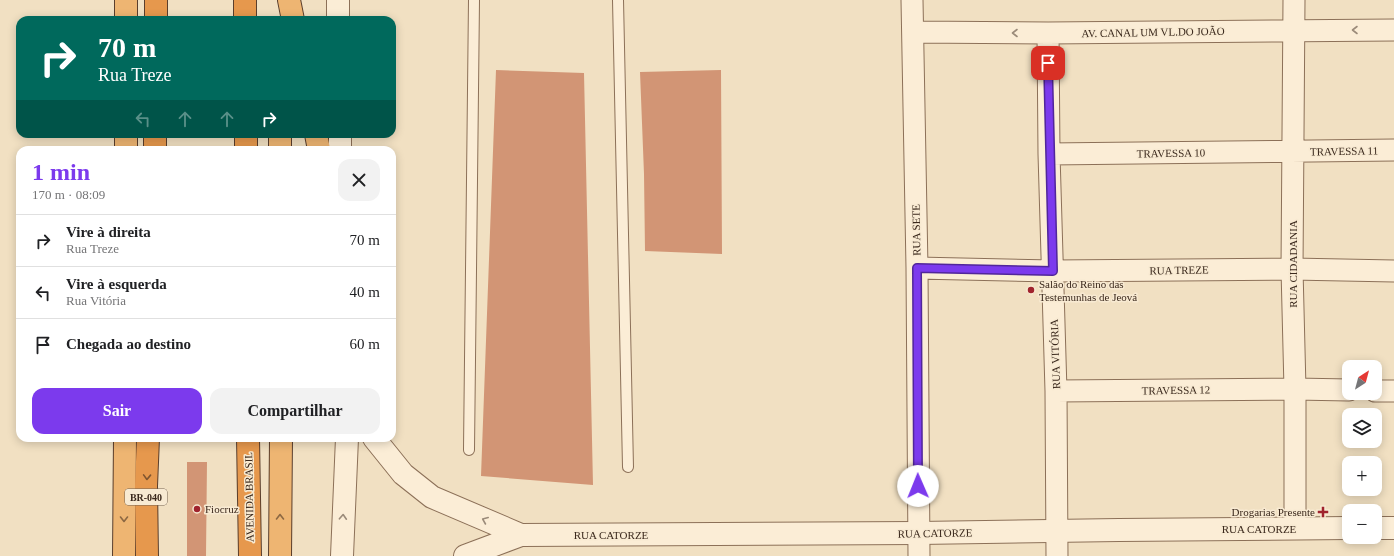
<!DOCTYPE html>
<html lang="pt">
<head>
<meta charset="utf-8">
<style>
  :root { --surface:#fff; --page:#f2f2f2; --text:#202124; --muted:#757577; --line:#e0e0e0; --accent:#7c3aed }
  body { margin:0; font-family:Georgia,serif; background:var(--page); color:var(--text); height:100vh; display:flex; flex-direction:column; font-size:15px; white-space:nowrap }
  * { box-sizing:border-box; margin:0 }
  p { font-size:13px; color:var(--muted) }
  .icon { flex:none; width:22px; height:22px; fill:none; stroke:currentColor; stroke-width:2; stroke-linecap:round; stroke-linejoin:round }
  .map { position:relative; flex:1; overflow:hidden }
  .panel { position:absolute; left:16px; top:146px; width:380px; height:296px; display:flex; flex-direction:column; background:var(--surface); border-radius:12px; box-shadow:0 2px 10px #0003 }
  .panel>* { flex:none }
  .top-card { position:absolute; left:16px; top:16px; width:380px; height:122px; border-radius:12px; box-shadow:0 2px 10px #0003; background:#00695c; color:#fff; overflow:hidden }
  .needle { width:26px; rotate:36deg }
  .fabs { position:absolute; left:1342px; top:360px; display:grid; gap:8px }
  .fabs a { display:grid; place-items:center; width:40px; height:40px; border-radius:8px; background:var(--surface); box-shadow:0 2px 10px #0003; font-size:20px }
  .pin { position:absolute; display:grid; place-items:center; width:34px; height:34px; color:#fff; margin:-17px; border-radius:8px; box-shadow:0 2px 6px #0006 }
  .me { position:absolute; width:44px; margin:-22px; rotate:359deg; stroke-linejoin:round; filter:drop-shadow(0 0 3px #0008) }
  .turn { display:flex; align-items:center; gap:14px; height:84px; padding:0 16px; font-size:18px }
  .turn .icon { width:52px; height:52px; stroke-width:2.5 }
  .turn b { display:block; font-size:28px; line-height:34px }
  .lanes { display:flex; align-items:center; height:38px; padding:0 16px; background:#0003; justify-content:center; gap:20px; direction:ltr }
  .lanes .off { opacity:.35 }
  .round { display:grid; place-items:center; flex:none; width:42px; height:42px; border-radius:12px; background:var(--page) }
  .overview { display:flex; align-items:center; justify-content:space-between; height:68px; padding:0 16px }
  h1 { font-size:24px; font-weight:600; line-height:30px; color:var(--accent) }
  .cta { display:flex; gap:8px; margin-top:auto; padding:8px 16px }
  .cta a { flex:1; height:46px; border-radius:12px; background:var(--accent); color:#fff; font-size:16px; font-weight:600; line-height:46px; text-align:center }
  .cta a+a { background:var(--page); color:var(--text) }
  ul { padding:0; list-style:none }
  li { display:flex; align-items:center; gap:12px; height:52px; padding:0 16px; border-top:1px solid var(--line) }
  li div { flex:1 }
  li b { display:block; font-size:15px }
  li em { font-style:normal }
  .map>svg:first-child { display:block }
</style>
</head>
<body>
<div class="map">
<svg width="1394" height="556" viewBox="0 0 1394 556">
  <rect width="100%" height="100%" fill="#f1e0c2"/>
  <path fill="#d29575" d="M496,70L584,73L593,485L481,476Z
    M721,70L722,254L645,251L644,174L640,72Z
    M187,462H207L206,556H187Z"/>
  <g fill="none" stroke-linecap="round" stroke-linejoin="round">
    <defs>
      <path id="service" d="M618,0L628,467
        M469,450L474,0"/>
      <path id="minor" d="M912,0L917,268L919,556
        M1294,0L1292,269L1295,389V528
        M913,32L1048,33L1394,30
        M1048,33L1049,154L1056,391L1057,556
        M1049,154L1394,150
        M917,268L1053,271L1292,269L1394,271
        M1056,391L1295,389L1349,390
        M1375,391H1394"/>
      <path id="tertiary" d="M338,0V20
        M340,134V150
        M374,438L403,474L432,497L521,535
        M1375,528H1394
        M342,556L347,438
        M465,556L521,535L919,533L1119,530L1349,528"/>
      <path id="trunk" d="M126,0V20
        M289,0L293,20
        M280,134V150
        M316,134L319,150
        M126,150V134
        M124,556L125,438
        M280,556L281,438"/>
      <path id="motorway" d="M245,0V20
        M156,20V0
        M246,134V150
        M155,150V134
        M248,438L250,556
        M147,556L146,486L148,438"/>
    </defs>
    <use href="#service" stroke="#8c7058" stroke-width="12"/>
    <use href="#minor" stroke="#8c7058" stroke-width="23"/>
    <use href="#tertiary" stroke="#8c7058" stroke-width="24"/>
    <use href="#trunk" stroke="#5a3e2c" stroke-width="24"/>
    <use href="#motorway" stroke="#5a3e2c" stroke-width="24"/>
    <use href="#service" stroke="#fbedd6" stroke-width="10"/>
    <use href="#minor" stroke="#fbedd6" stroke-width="21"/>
    <use href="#tertiary" stroke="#fbedd6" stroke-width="22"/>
    <use href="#trunk" stroke="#eeb572" stroke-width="22"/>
    <use href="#motorway" stroke="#e6984d" stroke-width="22"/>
  </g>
  <defs><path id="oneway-chevron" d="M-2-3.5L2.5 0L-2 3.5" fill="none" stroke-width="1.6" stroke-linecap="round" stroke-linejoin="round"/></defs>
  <g stroke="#9b8b7a">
    <use href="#oneway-chevron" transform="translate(1355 30) rotate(-180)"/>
    <use href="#oneway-chevron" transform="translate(1015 33) rotate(-180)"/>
    <use href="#oneway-chevron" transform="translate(343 517) rotate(-87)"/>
    <use href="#oneway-chevron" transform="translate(485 520) rotate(-157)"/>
  </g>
  <use stroke="#7f5530" href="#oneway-chevron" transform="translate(147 477) rotate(92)"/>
  <g stroke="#8c6843">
    <use href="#oneway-chevron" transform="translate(280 517) rotate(-90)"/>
    <use href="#oneway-chevron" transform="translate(124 519) rotate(90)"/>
  </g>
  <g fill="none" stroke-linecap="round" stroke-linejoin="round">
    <defs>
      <path id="route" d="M918,486L917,268L1053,271L1048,63"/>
    </defs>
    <use href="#route" stroke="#51269a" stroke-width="10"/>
    <use href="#route" stroke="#7c3aed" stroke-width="7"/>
  </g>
  <g fill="#a0232d" stroke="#f8ead2" stroke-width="1.5">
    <circle cx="1031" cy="290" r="4"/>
    <circle cx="197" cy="509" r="4"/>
    <path d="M1321 506h4v4h4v4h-4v4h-4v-4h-4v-4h4z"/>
  </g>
  <g text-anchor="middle" stroke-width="3" stroke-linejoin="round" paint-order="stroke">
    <rect fill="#f8ead2" stroke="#746353" stroke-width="1" x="125" y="489" width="42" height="16" rx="3"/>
    <g font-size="10" font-weight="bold" fill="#3b291d">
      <text x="146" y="501">BR-040</text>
    </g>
    <g font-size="11" fill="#3b291d" stroke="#f8ead2">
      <text transform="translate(1153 32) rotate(-1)" y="4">AV. CANAL UM VL.DO JOÃO</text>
      <text transform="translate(1344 151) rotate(-1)" y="4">TRAVESSA 11</text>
      <text transform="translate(1171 153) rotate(-1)" y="4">TRAVESSA 10</text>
      <text transform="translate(916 230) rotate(-91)" y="4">RUA SETE</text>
      <text transform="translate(1293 264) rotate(-90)" y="4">RUA CIDADANIA</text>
      <text transform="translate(1179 270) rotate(-1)" y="4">RUA TREZE</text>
      <text transform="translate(1055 354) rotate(-92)" y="4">RUA VITÓRIA</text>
      <text transform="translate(1176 390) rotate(-1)" y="4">TRAVESSA 12</text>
      <text transform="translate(249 497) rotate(-91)" y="4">AVENIDA BRASIL</text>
      <text x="1259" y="533">RUA CATORZE</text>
      <text transform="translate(935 533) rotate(-1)" y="4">RUA CATORZE</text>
      <text x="611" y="539">RUA CATORZE</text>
    </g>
    <g font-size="11" fill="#3b291d" stroke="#f8ead2" text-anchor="start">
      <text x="1039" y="288">Salão do Reino das<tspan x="1039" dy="13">Testemunhas de Jeová</tspan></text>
      <text x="205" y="513">Fiocruz</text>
      <text x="1315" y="516" text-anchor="end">Drogarias Presente</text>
    </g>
  </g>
</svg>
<div class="fabs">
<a><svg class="needle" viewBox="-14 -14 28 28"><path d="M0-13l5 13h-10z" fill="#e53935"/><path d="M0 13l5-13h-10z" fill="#757577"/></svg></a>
<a><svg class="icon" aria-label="layers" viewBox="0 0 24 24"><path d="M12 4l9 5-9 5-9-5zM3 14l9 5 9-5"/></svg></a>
<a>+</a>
<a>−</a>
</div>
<div class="pin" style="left:1048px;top:63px;background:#d93025"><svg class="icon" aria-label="arrive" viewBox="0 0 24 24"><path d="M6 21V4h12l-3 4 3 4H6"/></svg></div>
<svg class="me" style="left:918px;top:486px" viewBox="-20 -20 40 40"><circle r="19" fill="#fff"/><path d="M0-13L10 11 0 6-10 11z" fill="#7c3aed"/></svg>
<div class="top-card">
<div class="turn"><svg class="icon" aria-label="right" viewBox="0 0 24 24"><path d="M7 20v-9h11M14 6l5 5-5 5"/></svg><div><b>70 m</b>Rua Treze</div></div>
<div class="lanes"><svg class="icon off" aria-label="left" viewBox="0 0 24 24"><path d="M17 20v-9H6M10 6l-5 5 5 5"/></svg><svg class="icon off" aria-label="ahead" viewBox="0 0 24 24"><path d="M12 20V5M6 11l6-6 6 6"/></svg><svg class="icon off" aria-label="ahead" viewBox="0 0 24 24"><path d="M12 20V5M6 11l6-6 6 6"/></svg><svg class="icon" aria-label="right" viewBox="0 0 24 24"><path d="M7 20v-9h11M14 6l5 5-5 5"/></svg></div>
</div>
<section class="panel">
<div class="overview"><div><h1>1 min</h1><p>170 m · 08:09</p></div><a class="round"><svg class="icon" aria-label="close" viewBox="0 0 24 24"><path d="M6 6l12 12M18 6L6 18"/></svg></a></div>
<ul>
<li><svg class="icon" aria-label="right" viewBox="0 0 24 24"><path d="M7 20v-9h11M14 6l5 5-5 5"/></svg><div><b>Vire à direita</b><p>Rua Treze</p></div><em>70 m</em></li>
<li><svg class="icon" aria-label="left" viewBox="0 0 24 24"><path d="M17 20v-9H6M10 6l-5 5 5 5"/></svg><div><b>Vire à esquerda</b><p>Rua Vitória</p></div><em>40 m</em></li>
<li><svg class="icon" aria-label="arrive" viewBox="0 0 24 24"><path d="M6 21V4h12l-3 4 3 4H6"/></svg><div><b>Chegada ao destino</b></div><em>60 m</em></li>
</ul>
<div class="cta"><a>Sair</a><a>Compartilhar</a></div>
</section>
</div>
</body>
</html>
